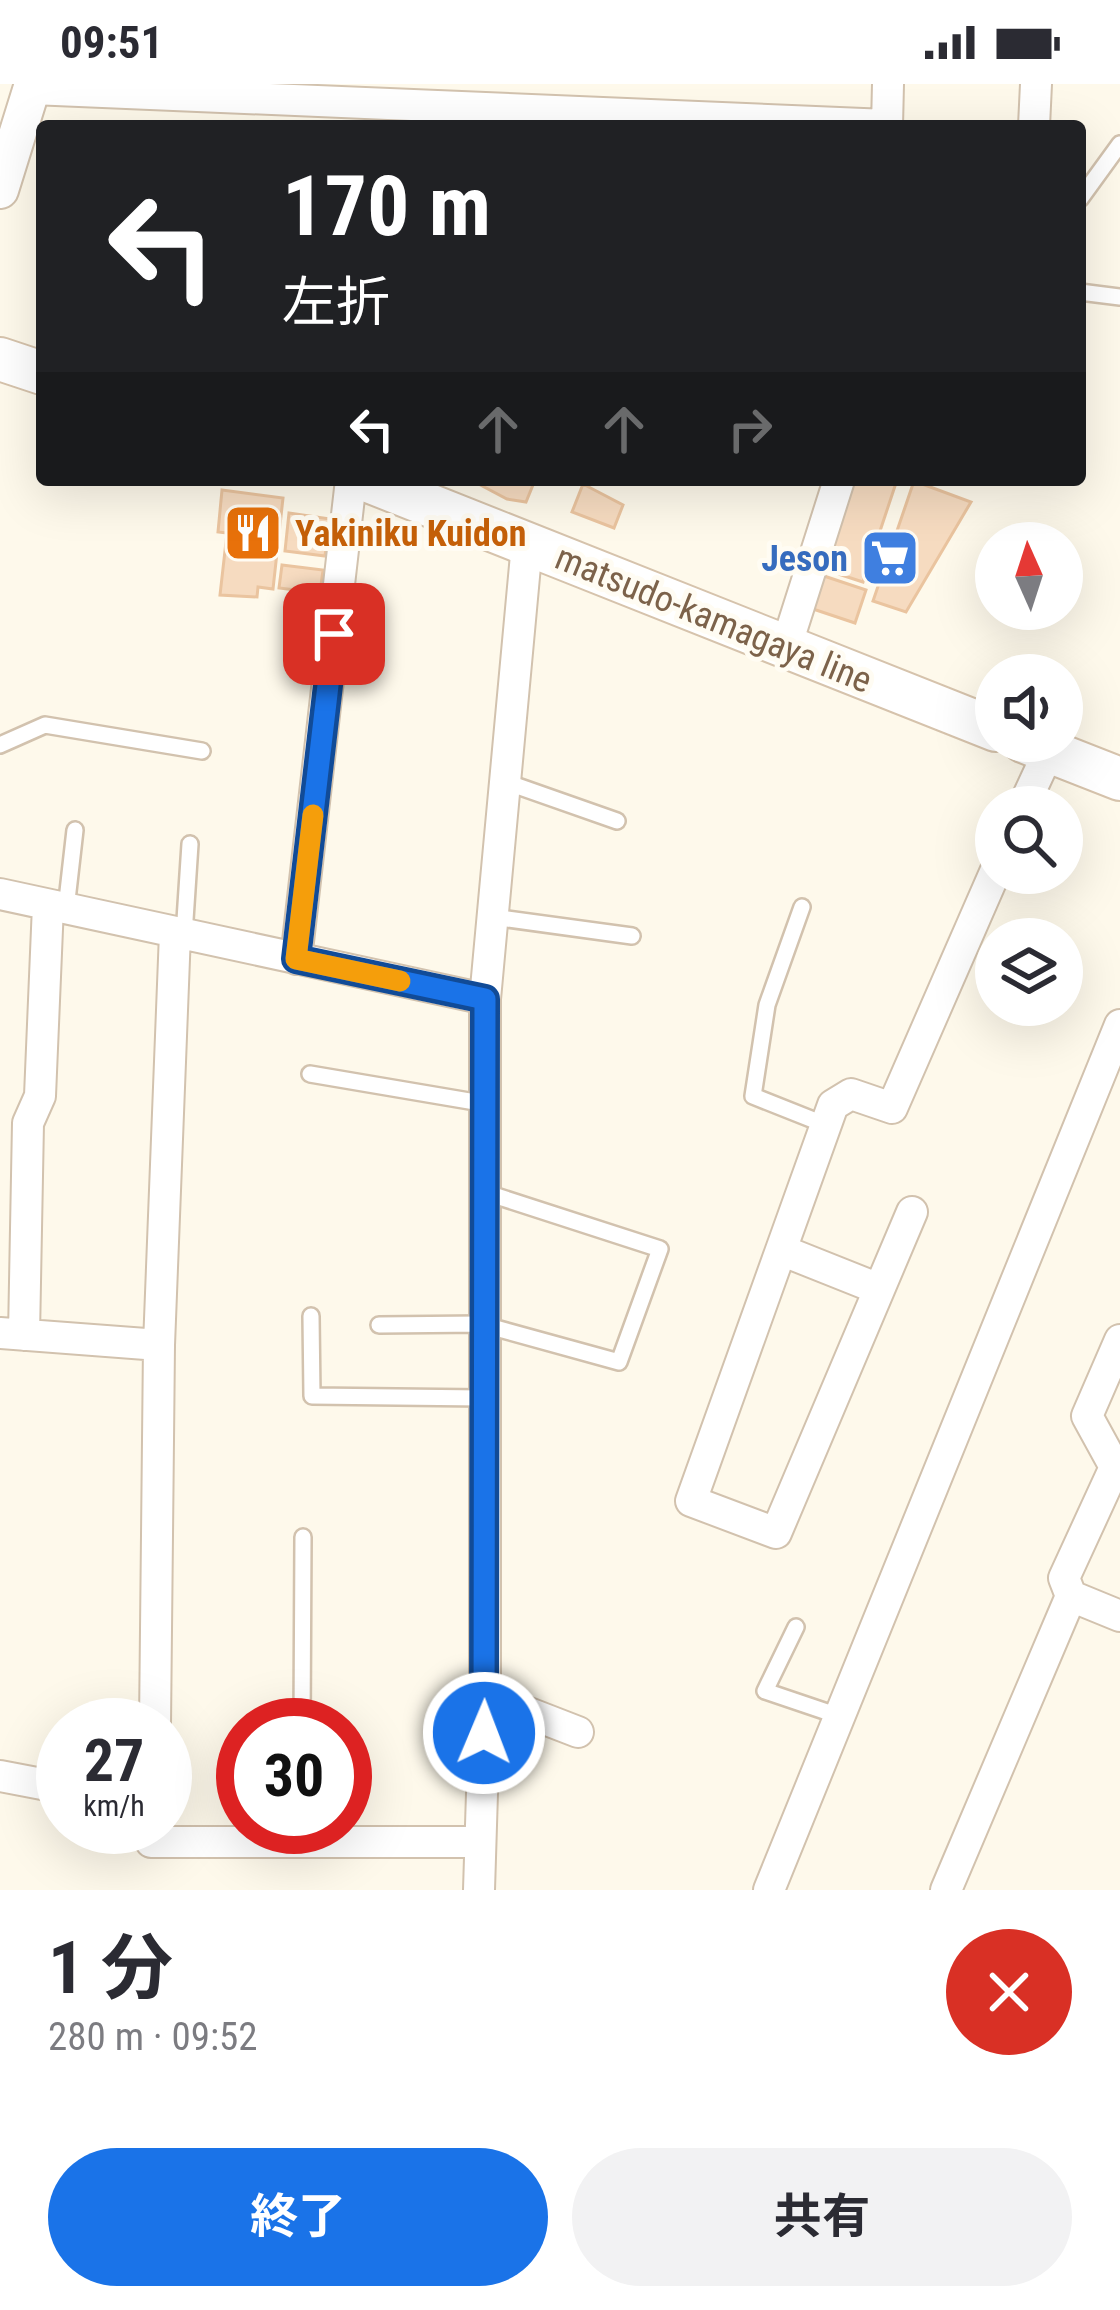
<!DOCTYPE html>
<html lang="ja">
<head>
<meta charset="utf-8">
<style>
  :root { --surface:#fff; --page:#f2f2f3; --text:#2b2b33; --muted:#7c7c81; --accent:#1a73e8 }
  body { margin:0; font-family:"Roboto Condensed","Noto Sans JP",sans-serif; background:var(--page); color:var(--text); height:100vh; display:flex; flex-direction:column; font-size:45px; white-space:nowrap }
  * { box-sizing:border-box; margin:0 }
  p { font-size:39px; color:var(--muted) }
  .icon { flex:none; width:66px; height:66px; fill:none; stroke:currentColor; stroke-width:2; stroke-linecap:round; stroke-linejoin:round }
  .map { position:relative; height:1806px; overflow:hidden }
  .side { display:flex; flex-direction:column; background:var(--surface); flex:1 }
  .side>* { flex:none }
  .guide { position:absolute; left:36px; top:36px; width:1050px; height:366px; border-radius:12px; box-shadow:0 12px 48px #0002; background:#202124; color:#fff; overflow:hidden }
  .needle { width:78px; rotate:357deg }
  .fabs { position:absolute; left:975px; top:438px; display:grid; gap:24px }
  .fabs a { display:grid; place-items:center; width:108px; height:108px; border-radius:50%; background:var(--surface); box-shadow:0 12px 48px #0002; font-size:60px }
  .speed { position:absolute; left:36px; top:1614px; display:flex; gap:24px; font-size:60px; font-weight:700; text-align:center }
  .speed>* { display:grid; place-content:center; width:156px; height:156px; border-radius:50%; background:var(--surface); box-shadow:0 12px 48px #0002; line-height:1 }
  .speed small { font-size:30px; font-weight:400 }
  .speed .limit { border:18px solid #d22; background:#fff; color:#111 }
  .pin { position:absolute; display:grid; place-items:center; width:102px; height:102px; color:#fff; margin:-51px; border-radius:24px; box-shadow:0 6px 18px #0006 }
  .me { position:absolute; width:132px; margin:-66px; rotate:1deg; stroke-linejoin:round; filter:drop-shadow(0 0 9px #0008) }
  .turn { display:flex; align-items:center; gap:42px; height:252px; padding:0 48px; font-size:54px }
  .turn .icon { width:156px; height:156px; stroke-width:2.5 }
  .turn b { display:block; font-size:84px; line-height:102px }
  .lanes { display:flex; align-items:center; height:114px; padding:0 48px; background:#0003; justify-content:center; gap:60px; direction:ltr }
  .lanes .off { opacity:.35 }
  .round { display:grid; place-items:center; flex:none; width:126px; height:126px; border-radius:63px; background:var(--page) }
  .overview { display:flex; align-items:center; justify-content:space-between; height:204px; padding:0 48px }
  h1 { font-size:72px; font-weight:700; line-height:90px }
  .primary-button { display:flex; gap:24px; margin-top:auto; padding:24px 48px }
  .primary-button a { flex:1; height:138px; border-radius:72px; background:var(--accent); color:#fff; font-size:48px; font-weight:700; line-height:138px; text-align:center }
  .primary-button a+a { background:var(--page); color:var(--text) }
  .status { display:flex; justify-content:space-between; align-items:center; height:84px; padding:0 60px; background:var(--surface); direction:ltr }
  .status svg { height:33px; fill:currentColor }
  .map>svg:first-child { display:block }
</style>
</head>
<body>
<div class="status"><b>09:51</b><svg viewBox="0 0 49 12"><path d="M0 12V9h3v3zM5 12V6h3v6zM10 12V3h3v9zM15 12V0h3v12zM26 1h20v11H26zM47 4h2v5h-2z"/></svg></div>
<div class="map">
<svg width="1120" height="1806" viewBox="0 0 1120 1806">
  <rect width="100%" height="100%" fill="#fef9eb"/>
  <path fill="#f6dbc0" stroke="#eac49f" stroke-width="3" d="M471,396H535L526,418L507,415Z
    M853,396H897L863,498L823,485Z
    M914,397L971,418L906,528L873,517Z
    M583,400L623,421L614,444L572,428Z
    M222,406L283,414L273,505L258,503L257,513L220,511L227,449L218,448Z
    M289,429L330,435L325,472L285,467Z
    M282,481L323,486L320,509L279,504Z
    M818,490L866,506L855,539L807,523Z"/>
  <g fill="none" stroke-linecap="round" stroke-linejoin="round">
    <defs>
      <path id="service" d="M1080,115L1120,60
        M1080,208L1120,213
        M0,661L45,641L202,667
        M506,698L617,737
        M802,823L767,921L753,1012L826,1041
        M66,825L75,746
        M493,833L632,852
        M184,851L190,760
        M310,990L481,1019
        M311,1232L312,1312L482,1314
        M379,1241L481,1240L619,1278L660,1165L484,1108
        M796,1543L765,1607L839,1632
        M302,1641L303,1453"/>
      <path id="minor" d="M32,5L887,41
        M887,42L888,0
        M1034,42L1036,0
        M786,563L839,396
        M1023,723L1049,667
        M0,810L485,915
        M296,875L351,396
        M912,1128L776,1449L691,1417L833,1021L851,1010L892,1024L996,786
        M781,1166L879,1205
        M0,1249L159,1261L155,1641
        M24,1251L28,1039L40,1012L48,821
        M159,1261L175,849
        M1071,1512L1120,1532
        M485,1612L578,1648
        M0,1692L63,1704
        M151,1743V1758H479
        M479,1806L485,1612V915L527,460
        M769,1806L1120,941
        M946,1806L1071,1512L1064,1494L1115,1383L1087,1332L1120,1256"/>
      <path id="tertiary" d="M0,106L33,0"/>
      <path id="secondary" d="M0,275L42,289
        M366,396L996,646
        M1023,657L1120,695"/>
    </defs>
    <use href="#service" stroke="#d2c2ae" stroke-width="20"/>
    <use href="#minor" stroke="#d2c2ae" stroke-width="34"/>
    <use href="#tertiary" stroke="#d2c2ae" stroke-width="40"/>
    <use href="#secondary" stroke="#d6c3ac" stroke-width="46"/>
    <use href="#service" stroke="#fff" stroke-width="15"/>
    <use href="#minor" stroke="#fff" stroke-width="30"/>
    <use href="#tertiary" stroke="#fff" stroke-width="36"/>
    <use href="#secondary" stroke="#fff" stroke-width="42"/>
  </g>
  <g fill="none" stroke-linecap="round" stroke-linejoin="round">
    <defs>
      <path id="route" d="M334,550L296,875L485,915L484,1649"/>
    </defs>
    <use href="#route" stroke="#114b97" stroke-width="30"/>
    <use href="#route" stroke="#1a73e8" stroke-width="21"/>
    <path stroke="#f59e0b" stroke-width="21" d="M313,731L296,875L400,897"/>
  </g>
  <defs>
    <symbol id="restaurant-square" viewBox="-11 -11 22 22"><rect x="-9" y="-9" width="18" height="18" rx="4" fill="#e8710a" stroke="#fffcf3"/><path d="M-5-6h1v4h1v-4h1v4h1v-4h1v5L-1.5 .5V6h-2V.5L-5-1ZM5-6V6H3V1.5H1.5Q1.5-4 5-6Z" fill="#fff"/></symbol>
    <symbol id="supermarket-square" viewBox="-11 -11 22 22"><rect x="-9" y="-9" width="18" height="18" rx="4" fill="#3f7fe0" stroke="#fffcf3"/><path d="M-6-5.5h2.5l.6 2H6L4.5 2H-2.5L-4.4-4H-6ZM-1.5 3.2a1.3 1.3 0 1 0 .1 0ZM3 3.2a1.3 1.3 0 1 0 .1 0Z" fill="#fff"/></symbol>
  </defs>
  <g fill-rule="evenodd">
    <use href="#restaurant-square" x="220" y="416" width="66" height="66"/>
    <use href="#supermarket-square" x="857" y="441" width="66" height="66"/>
  </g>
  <g text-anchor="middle" stroke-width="10" stroke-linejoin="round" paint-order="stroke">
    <g font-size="36" font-weight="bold" fill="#c56008" stroke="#fffcf3" text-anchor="start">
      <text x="295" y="462">Yakiniku Kuidon</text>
    </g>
    <g font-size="36" font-weight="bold" fill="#366cbe" stroke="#fffcf3" text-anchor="end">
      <text x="848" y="487">Jeson</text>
    </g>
    <g font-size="36" fill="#7c624a" stroke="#fffcf3">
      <text transform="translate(714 534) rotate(22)" y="13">matsudo-kamagaya line</text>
    </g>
  </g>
</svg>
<div class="fabs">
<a><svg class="needle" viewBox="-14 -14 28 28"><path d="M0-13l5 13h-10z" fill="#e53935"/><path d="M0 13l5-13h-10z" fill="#7c7c81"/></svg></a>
<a><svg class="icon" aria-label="sound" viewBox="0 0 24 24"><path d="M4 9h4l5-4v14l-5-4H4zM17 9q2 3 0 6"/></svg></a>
<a><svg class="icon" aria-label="search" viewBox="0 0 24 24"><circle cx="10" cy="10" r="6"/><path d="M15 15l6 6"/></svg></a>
<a><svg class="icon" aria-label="layers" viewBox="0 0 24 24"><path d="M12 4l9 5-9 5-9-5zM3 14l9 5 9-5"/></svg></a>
</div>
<div class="speed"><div>27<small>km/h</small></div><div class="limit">30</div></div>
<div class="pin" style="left:334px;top:550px;background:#d93025"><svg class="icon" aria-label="arrive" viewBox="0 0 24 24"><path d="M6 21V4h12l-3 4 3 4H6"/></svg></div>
<svg class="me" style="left:484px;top:1649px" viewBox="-20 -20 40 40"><circle r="17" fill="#1a73e8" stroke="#fff" stroke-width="3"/><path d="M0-11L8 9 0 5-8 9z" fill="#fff"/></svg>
<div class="guide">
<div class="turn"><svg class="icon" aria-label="left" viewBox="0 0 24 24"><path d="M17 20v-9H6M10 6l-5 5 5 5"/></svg><div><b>170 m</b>左折</div></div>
<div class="lanes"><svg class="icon" aria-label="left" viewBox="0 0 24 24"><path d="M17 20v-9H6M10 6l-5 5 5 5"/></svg><svg class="icon off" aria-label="ahead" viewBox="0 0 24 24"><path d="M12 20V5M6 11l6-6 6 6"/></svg><svg class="icon off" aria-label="ahead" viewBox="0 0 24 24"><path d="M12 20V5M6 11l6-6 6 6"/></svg><svg class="icon off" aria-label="right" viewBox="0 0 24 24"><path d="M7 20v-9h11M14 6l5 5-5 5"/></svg></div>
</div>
</div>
<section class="side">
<div class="overview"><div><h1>1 分</h1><p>280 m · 09:52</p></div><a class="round" style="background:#d93025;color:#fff"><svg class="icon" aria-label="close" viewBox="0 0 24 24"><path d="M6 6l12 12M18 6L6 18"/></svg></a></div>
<div class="primary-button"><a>終了</a><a>共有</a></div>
</section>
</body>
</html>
